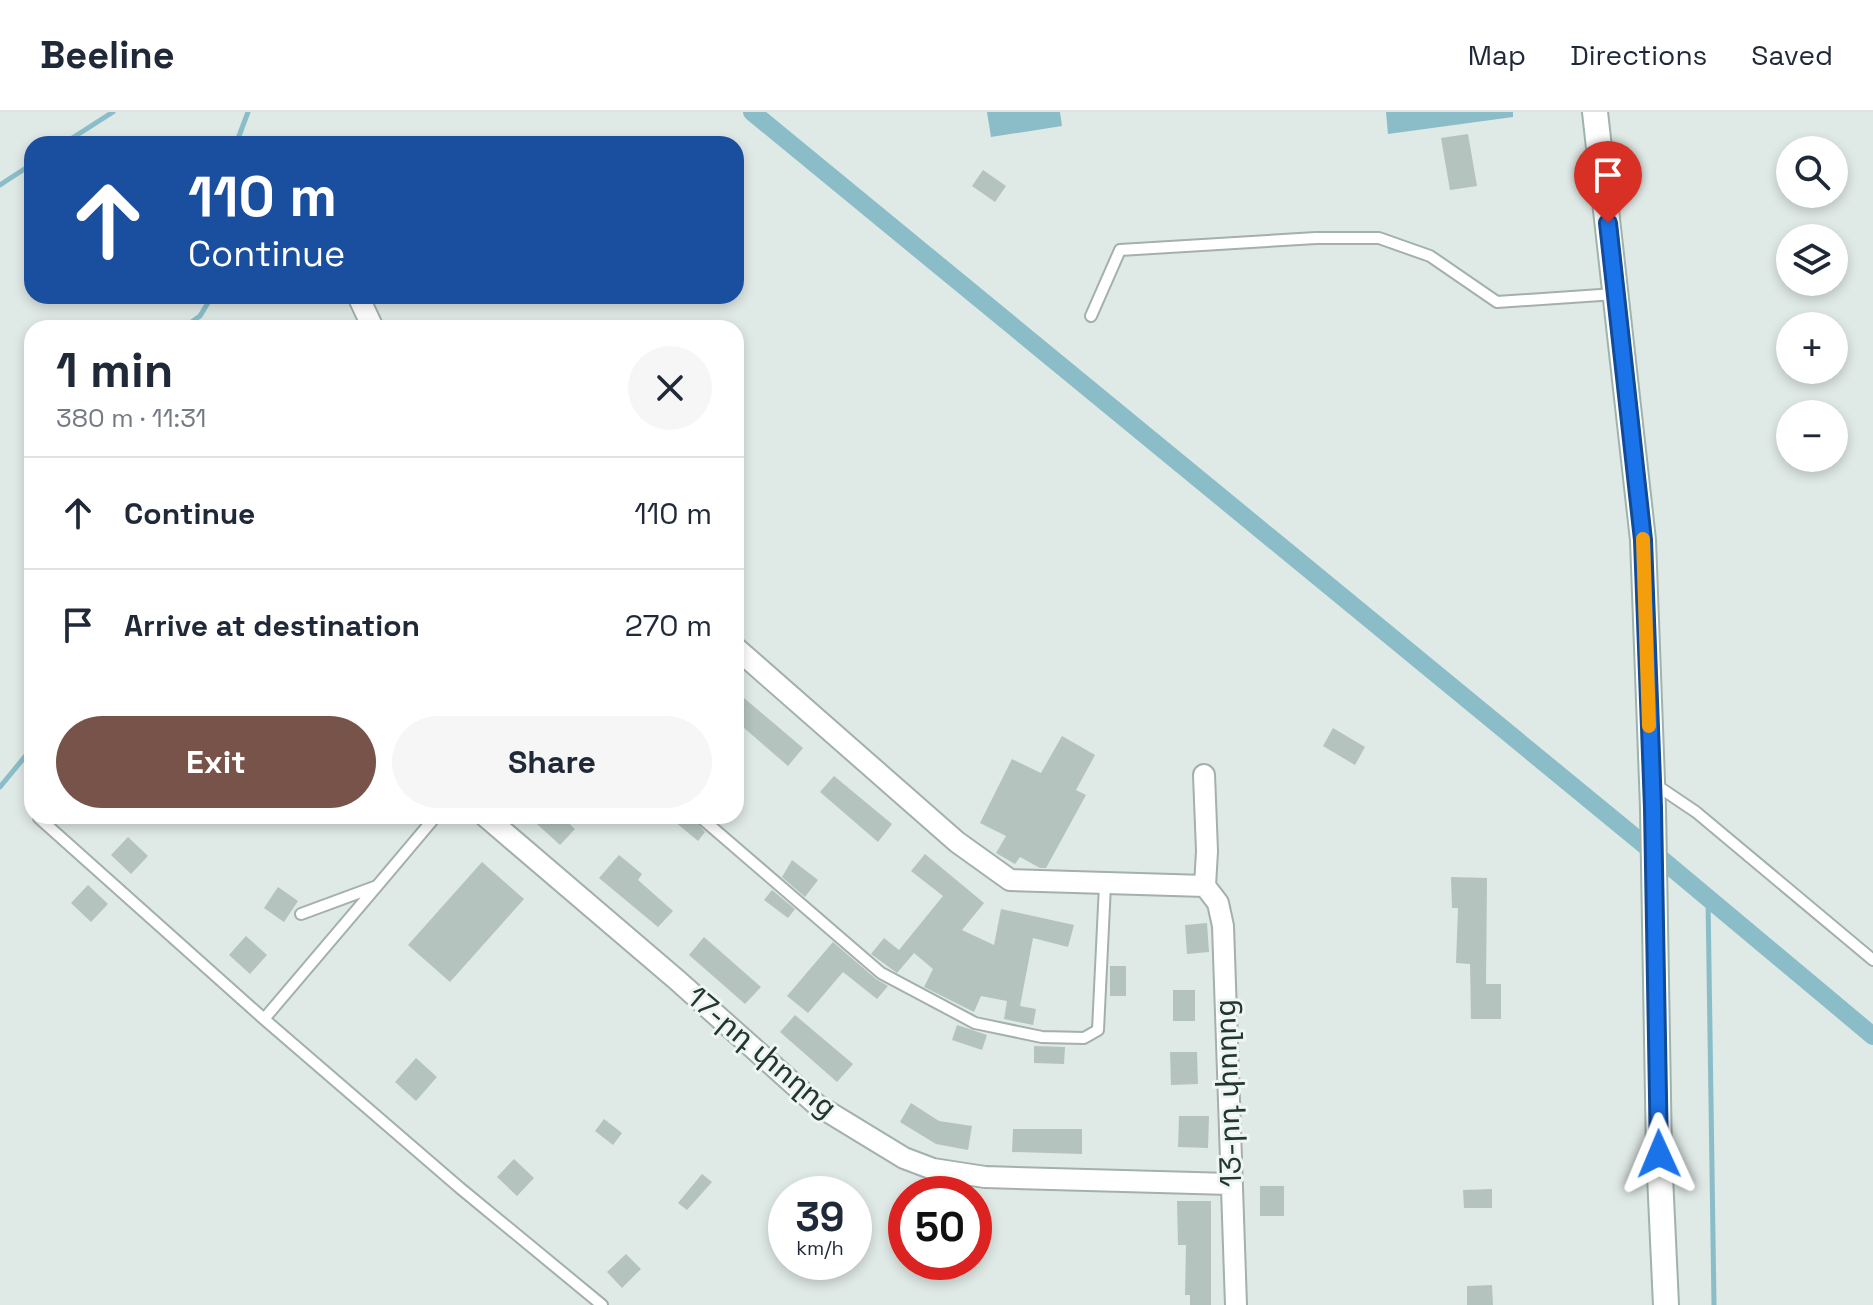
<!DOCTYPE html>
<html lang="en">
<head>
<meta charset="utf-8">
<style>
  :root { --surface:#fff; --page:#f6f6f7; --text:#1f2937; --muted:#747a83; --line:#e0e1e3; --accent:#78534a }
  body { margin:0; font-family:"Space Grotesk","Noto Sans Armenian",sans-serif; background:var(--page); color:var(--text); height:100vh; display:flex; flex-direction:column; font-size:30px; white-space:nowrap }
  * { box-sizing:border-box; margin:0 }
  p { font-size:26px; color:var(--muted) }
  .icon { flex:none; width:44px; height:44px; fill:none; stroke:currentColor; stroke-width:2; stroke-linecap:round; stroke-linejoin:round }
  .map { position:relative; flex:1; overflow:hidden }
  .sheet { position:absolute; left:24px; top:208px; width:720px; height:504px; display:flex; flex-direction:column; background:var(--surface); border-radius:24px; box-shadow:0 4px 12px #0003 }
  .sheet>* { flex:none }
  .guide { position:absolute; left:24px; top:24px; width:720px; height:168px; border-radius:24px; box-shadow:0 4px 12px #0003; background:#1a4fa0; color:#fff; overflow:hidden }
  .controls { position:absolute; left:1776px; top:24px; display:grid; gap:16px }
  .controls a { display:grid; place-items:center; width:72px; height:72px; border-radius:50%; background:var(--surface); box-shadow:0 4px 12px #0003; font-size:40px }
  .speed { position:absolute; left:768px; top:1064px; display:flex; gap:16px; font-size:40px; font-weight:700; text-align:center }
  .speed>* { display:grid; place-content:center; width:104px; height:104px; border-radius:50%; background:var(--surface); box-shadow:0 4px 12px #0003; line-height:1 }
  .speed small { font-size:20px; font-weight:400 }
  .speed .limit { border:12px solid #d22; background:#fff; color:#111 }
  .pin { position:absolute; display:grid; place-items:center; width:68px; height:68px; color:#fff; margin:-82px -34px; border-radius:50% 50% 50% 0; rotate:-45deg; box-shadow:0 0 8px #0007 }
  .pin .icon { rotate:45deg }
  .me { position:absolute; width:88px; margin:-44px; rotate:359deg; stroke-linejoin:round; filter:drop-shadow(0 0 6px #0008) }
  .turn { display:flex; align-items:center; gap:28px; height:168px; padding:0 32px; font-size:36px }
  .turn .icon { width:104px; height:104px; stroke-width:2.5 }
  .turn b { display:block; font-size:56px; line-height:68px }
  .round { display:grid; place-items:center; flex:none; width:84px; height:84px; border-radius:42px; background:var(--page) }
  .head { display:flex; align-items:center; justify-content:space-between; height:136px; padding:0 32px }
  h1 { font-size:48px; font-weight:600; line-height:60px }
  .primary-button { display:flex; gap:16px; margin-top:auto; padding:16px 32px }
  .primary-button a { flex:1; height:92px; border-radius:48px; background:var(--accent); color:#fff; font-size:32px; font-weight:600; line-height:92px; text-align:center }
  .primary-button a+a { background:var(--page); color:var(--text) }
  ul { padding:0; list-style:none }
  li { display:flex; align-items:center; gap:24px; height:112px; padding:0 32px; border-top:2px solid var(--line) }
  li div { flex:1 }
  li b { display:block; font-size:30px }
  li em { font-style:normal }
  header { display:flex; align-items:center; gap:48px; box-sizing:border-box; height:112px; padding:0 40px; background:var(--surface); border-bottom:2px solid var(--line) }
  header strong { font-size:38px }
  nav { display:flex; gap:44px; margin-inline-start:auto; font-size:28px }
  .map>svg:first-child { display:block }
</style>
</head>
<body>
<header>
<strong>Beeline</strong>
<nav><a>Map</a><a>Directions</a><a>Saved</a></nav>
</header>
<div class="map">
<svg width="1873" height="1193" viewBox="0 0 1873 1193">
  <rect width="100%" height="100%" fill="#dfe9e5"/>
  <path fill="#8bbdc9" d="M987,0H1060L1062,14L991,25Z
    M1386,0H1513V5L1388,22Z"/>
  <g fill="none" stroke-linecap="round" stroke-linejoin="round">
    <path stroke="#8bbdc9" stroke-width="5" d="M63,32L113,0
      M236,32L248,0
      M0,73L32,52
      M183,216L200,204L212,184
      M0,675L32,636
      M1708,786L1714,1193"/>
    <path stroke="#8bbdc9" stroke-width="18" d="M752,0L1653,740L1873,924"/>
  </g>
  <path fill="#b4c3be" d="M1468,22L1477,74L1450,78L1441,26Z
    M983,58L1006,74L995,90L972,74Z
    M744,586L803,636L788,654L736,609V595Z
    M1333,616L1365,635L1355,653L1323,634Z
    M1062,624L1095,643L1076,678L1086,683L1046,756H1040L1020,745L1015,752L996,741L1006,724L980,711L1012,647L1041,661Z
    M834,664L892,712L878,730L820,680Z
    M545,704H561L575,717L560,733L537,712Z
    M668,704H691L705,720L698,729Z
    M128,725L148,744L131,762L111,743Z
    M925,742L984,791L962,818L994,833L1001,797L1074,813L1068,835L1033,826L1020,894L1036,897L1033,913L1004,907L1007,889L981,884L974,900L924,875L933,857L914,841L897,861L871,842L884,826L899,838L943,784L911,759Z
    M619,743L642,762L638,768L673,799L658,815L599,766Z
    M792,748L818,768L805,785L782,765Z
    M482,750L524,787L450,870L408,833Z
    M1451,765L1487,766L1486,872H1501V907H1471L1470,852L1456,851L1458,796H1452Z
    M88,773L108,792L91,810L71,791Z
    M278,775L298,789L284,810L264,796Z
    M772,778L795,797L788,806L764,788Z
    M1207,811L1209,840L1187,842L1185,813Z
    M246,824L267,843L250,862L229,843Z
    M704,825L761,875L745,892L689,843Z
    M833,830L876,867L888,874L877,887L843,860L808,901L787,884Z
    M1110,854H1126V884H1110Z
    M1173,878H1195V909H1173Z
    M795,903L853,952L837,970L780,920Z
    M957,913L987,923L982,938L952,928Z
    M1034,934L1065,935L1064,952L1034,951Z
    M1170,940H1197L1198,972L1171,973Z
    M416,946L437,965L416,989L395,970Z
    M911,991L939,1009L972,1014L968,1038L936,1032L900,1010Z
    M1179,1004H1209L1208,1036L1178,1035Z
    M604,1007L622,1021L613,1033L595,1019Z
    M1013,1017H1082V1042L1012,1040Z
    M514,1047L534,1066L517,1084L497,1065Z
    M702,1062L712,1070L687,1098L678,1091Z
    M1260,1074H1284V1104H1260Z
    M1492,1077V1096H1464L1463,1078Z
    M1177,1089H1211V1193H1190V1183H1185L1186,1133H1178Z
    M626,1142L641,1157L622,1176L607,1160Z
    M1492,1173L1493,1193H1467V1174Z"/>
  <g fill="none" stroke-linecap="round" stroke-linejoin="round">
    <defs>
      <path id="lane" d="M1091,204L1120,138L1316,126H1379L1430,144L1497,190L1615,182
        M1653,671L1696,700L1873,848
        M699,704L881,861L975,911L1042,925L1084,926L1098,918L1105,773
        M39,706L264,907L460,1076L602,1193
        M301,802L377,774L436,704
        M264,907L377,774"/>
      <path id="street" d="M358,184L373,216
        M736,536L957,730L1010,768L1205,774
        M1204,663L1207,739L1205,774
        M485,704L677,868L817,993L904,1046L933,1057L985,1065L1230,1072
        M1205,774L1218,791L1223,814L1236,1193"/>
      <path id="secondary" d="M1595,0L1643,428L1653,696L1659,1042L1666,1193"/>
    </defs>
    <use href="#lane" stroke="#a3b0ac" stroke-width="14"/>
    <use href="#street" stroke="#a3b0ac" stroke-width="24"/>
    <use href="#secondary" stroke="#9fb3ad" stroke-width="28"/>
    <use href="#lane" stroke="#fff" stroke-width="10"/>
    <use href="#street" stroke="#fff" stroke-width="20"/>
    <use href="#secondary" stroke="#fff" stroke-width="24"/>
  </g>
  <g fill="none" stroke-linecap="round" stroke-linejoin="round">
    <defs>
      <path id="route" d="M1608,111L1643,428L1653,696L1659,1042"/>
    </defs>
    <use href="#route" stroke="#114b97" stroke-width="20"/>
    <use href="#route" stroke="#1a73e8" stroke-width="14"/>
    <path stroke="#f59e0b" stroke-width="14" d="M1643,427L1649,614"/>
  </g>
  <g text-anchor="middle" stroke-width="6" stroke-linejoin="round" paint-order="stroke">
    <g font-size="30" fill="#223732" stroke="#eff6f2">
      <text transform="translate(762 940) rotate(40)" y="10">17-րդ փողոց</text>
      <text transform="translate(1228 981) rotate(-92)" y="10">13-րդ փողոց</text>
    </g>
  </g>
</svg>
<div class="controls">
<a><svg class="icon" aria-label="search" viewBox="0 0 24 24"><circle cx="10" cy="10" r="6"/><path d="M15 15l6 6"/></svg></a>
<a><svg class="icon" aria-label="layers" viewBox="0 0 24 24"><path d="M12 4l9 5-9 5-9-5zM3 14l9 5 9-5"/></svg></a>
<a>+</a>
<a>−</a>
</div>
<div class="speed"><div>39<small>km/h</small></div><div class="limit">50</div></div>
<div class="pin" style="left:1608px;top:111px;background:#d93025"><svg class="icon" aria-label="arrive" viewBox="0 0 24 24"><path d="M6 21V4h12l-3 4 3 4H6"/></svg></div>
<svg class="me" style="left:1659px;top:1042px" viewBox="-20 -20 40 40"><path d="M0-17L14 15 0 8-14 15z" fill="#1a73e8" stroke="#fff" stroke-width="4"/></svg>
<div class="guide">
<div class="turn"><svg class="icon" aria-label="ahead" viewBox="0 0 24 24"><path d="M12 20V5M6 11l6-6 6 6"/></svg><div><b>110 m</b>Continue</div></div>
</div>
<section class="sheet">
<div class="head"><div><h1>1 min</h1><p>380 m · 11:31</p></div><a class="round"><svg class="icon" aria-label="close" viewBox="0 0 24 24"><path d="M6 6l12 12M18 6L6 18"/></svg></a></div>
<ul>
<li><svg class="icon" aria-label="ahead" viewBox="0 0 24 24"><path d="M12 20V5M6 11l6-6 6 6"/></svg><div><b>Continue</b></div><em>110 m</em></li>
<li><svg class="icon" aria-label="arrive" viewBox="0 0 24 24"><path d="M6 21V4h12l-3 4 3 4H6"/></svg><div><b>Arrive at destination</b></div><em>270 m</em></li>
</ul>
<div class="primary-button"><a>Exit</a><a>Share</a></div>
</section>
</div>
</body>
</html>
